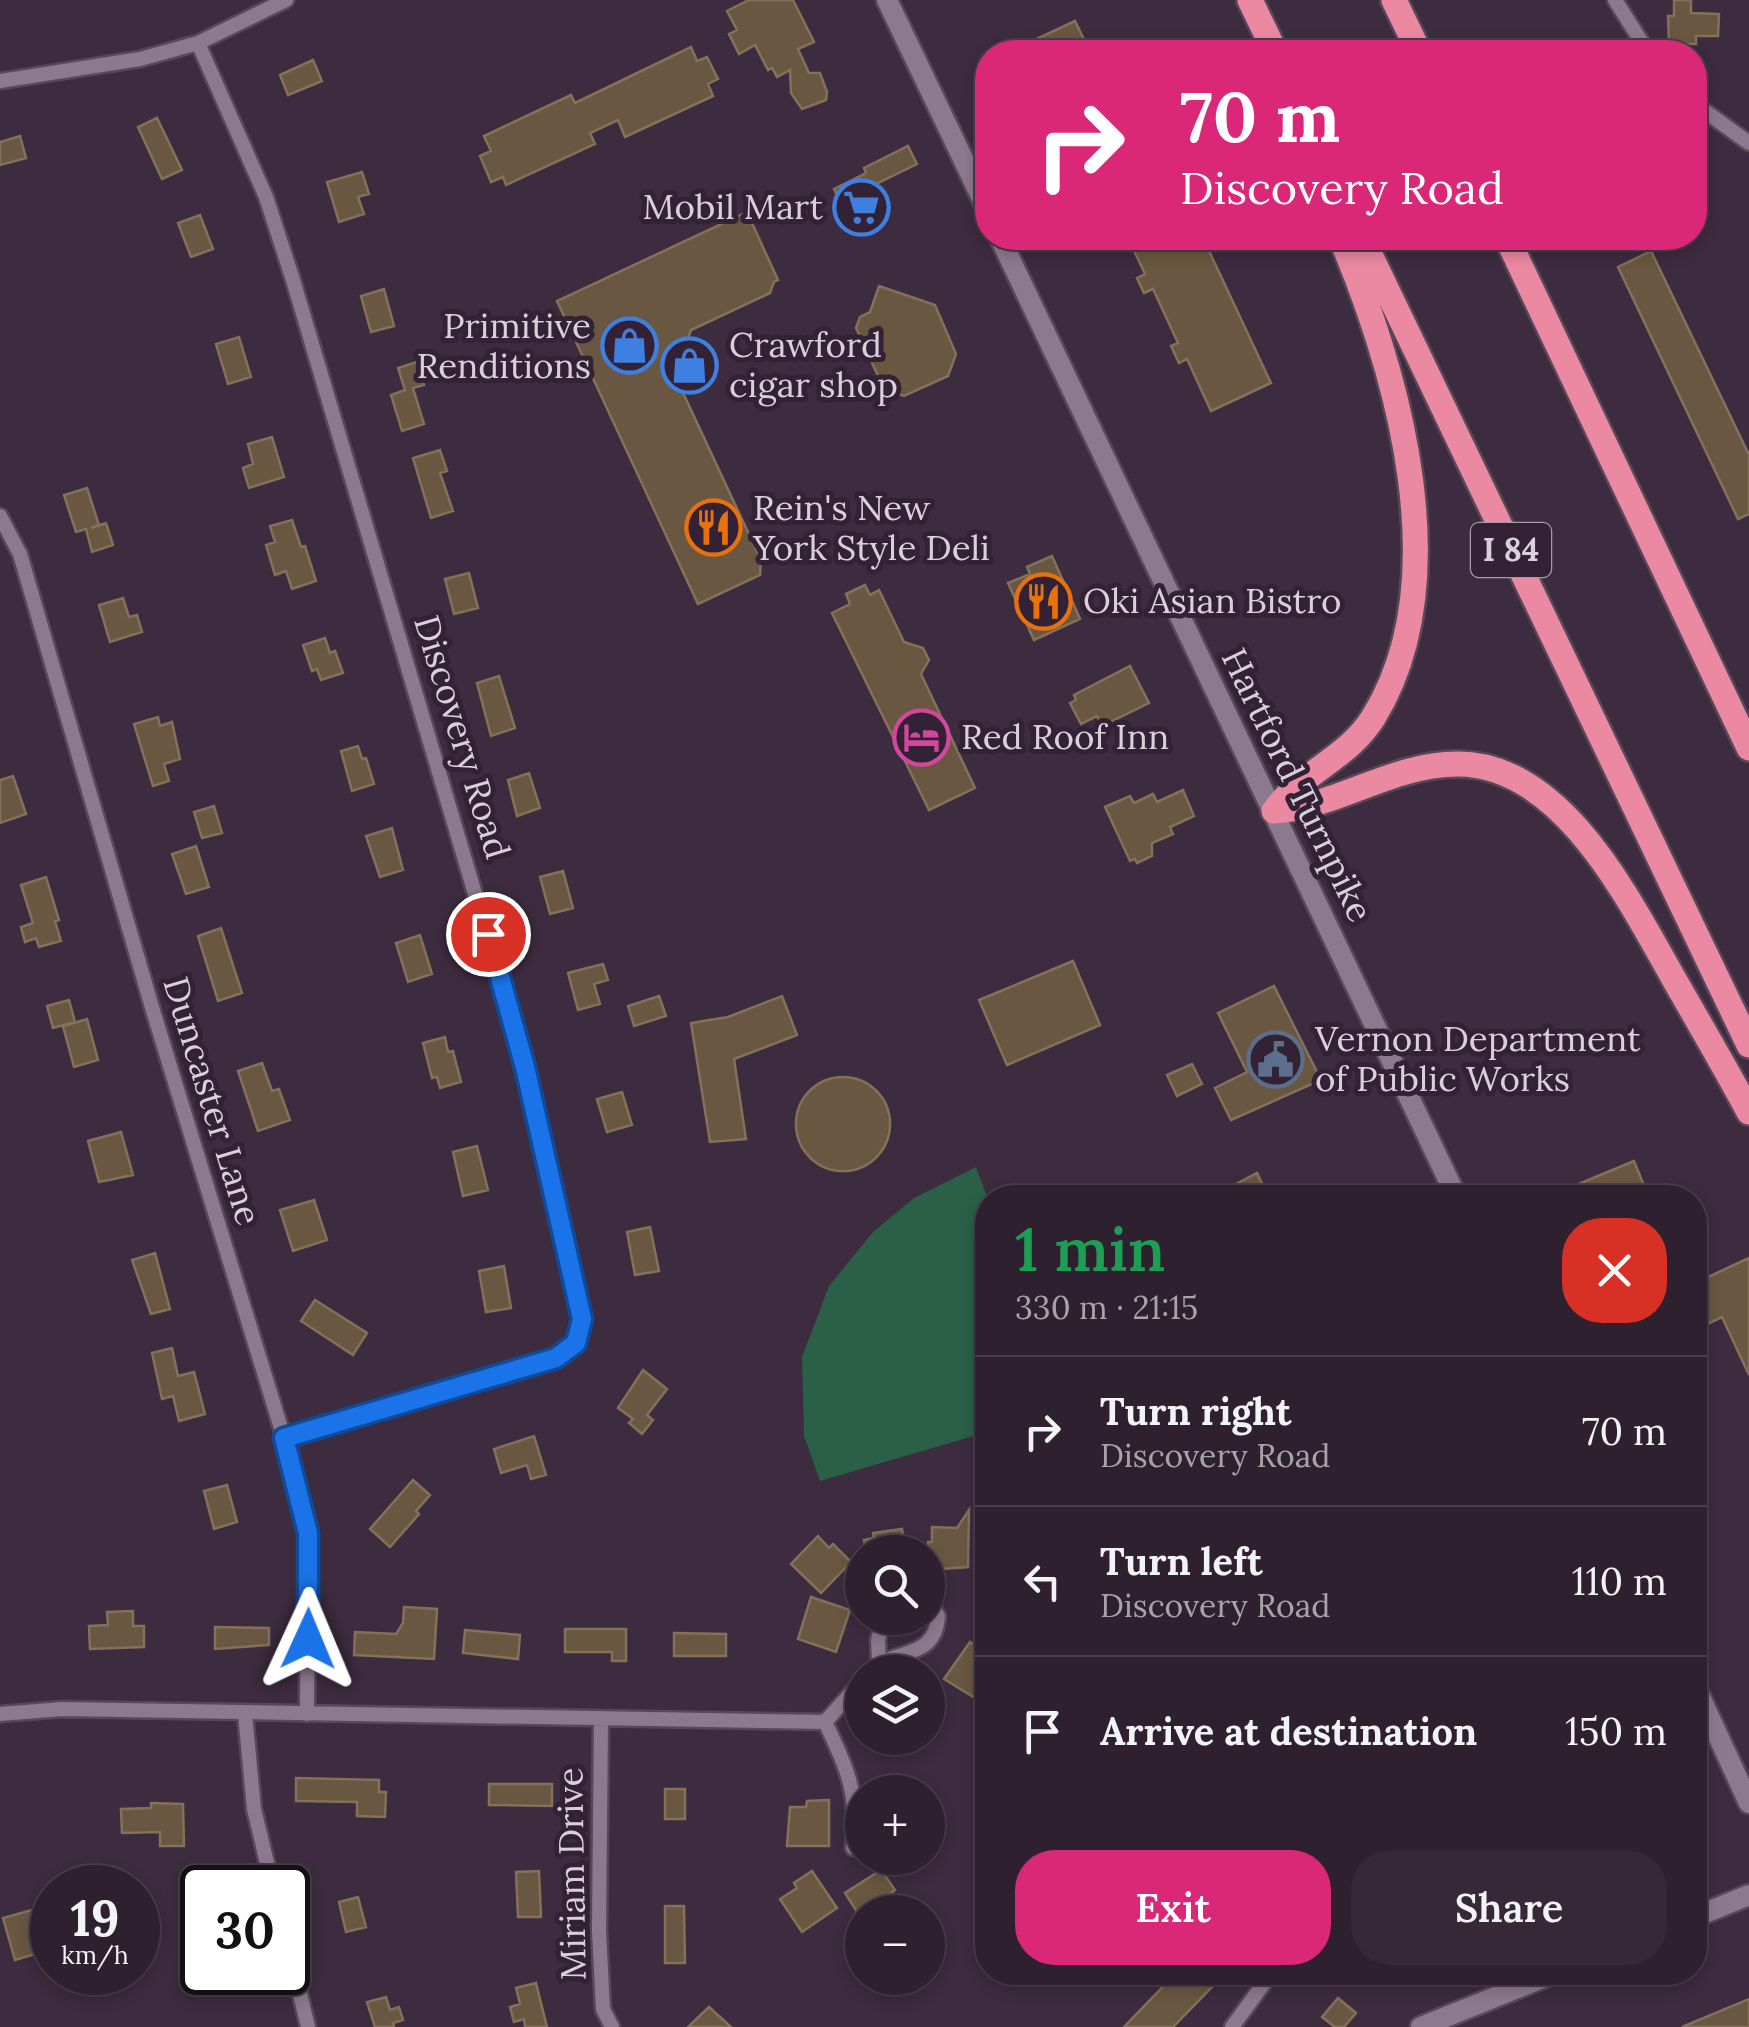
<!DOCTYPE html>
<html lang="en">
<head>
<meta charset="utf-8">
<style>
  :root { --surface:#2e202f; --page:#362837; --text:#f1f3f6; --muted:#a7a3aa; --line:#493e4b; --accent:#db2777 }
  body { margin:0; font-family:Lora,serif; background:var(--page); color:var(--text); height:100vh; display:flex; flex-direction:column; font-size:38px; white-space:nowrap }
  * { box-sizing:border-box; margin:0 }
  p { font-size:32px; color:var(--muted) }
  .icon { flex:none; width:55px; height:55px; fill:none; stroke:currentColor; stroke-width:2; stroke-linecap:round; stroke-linejoin:round }
  .map { position:relative; flex:1; overflow:hidden }
  .drawer { position:absolute; left:975px; top:1185px; width:732px; height:800px; display:flex; flex-direction:column; background:var(--surface); border-radius:40px; box-shadow:0 5px 15px #0003,0 0 0 2px var(--line) }
  .drawer>* { flex:none }
  .top-card { position:absolute; left:975px; top:40px; width:732px; height:210px; border-radius:40px; box-shadow:0 5px 15px #0003,0 0 0 2px var(--line); background:#db2777; color:#fff; overflow:hidden }
  .buttons { position:absolute; left:845px; top:1535px; display:grid; gap:20px }
  .buttons a { display:grid; place-items:center; width:100px; height:100px; border-radius:50%; background:var(--surface); box-shadow:0 5px 15px #0003,0 0 0 2px var(--line); font-size:50px }
  .speed { position:absolute; left:30px; top:1865px; display:flex; gap:20px; font-size:50px; font-weight:700; text-align:center }
  .speed>* { display:grid; place-content:center; width:130px; height:130px; border-radius:50%; background:var(--surface); box-shadow:0 5px 15px #0003,0 0 0 2px var(--line); line-height:1 }
  .speed small { font-size:25px; font-weight:400 }
  .speed .limit { border:5px solid #111; border-radius:15px; background:#fff; color:#111 }
  .pin { position:absolute; display:grid; place-items:center; width:85px; height:85px; color:#fff; margin:-42px; border:5px solid #fff; border-radius:50%; box-shadow:0 2px 10px #0007 }
  .me { position:absolute; width:110px; margin:-55px; rotate:1deg; stroke-linejoin:round; filter:drop-shadow(0 0 8px #0008) }
  .turn { display:flex; align-items:center; gap:35px; height:210px; padding:0 40px; font-size:45px }
  .turn .icon { width:130px; height:130px; stroke-width:2.5 }
  .turn b { display:block; font-size:70px; line-height:85px }
  .round { display:grid; place-items:center; flex:none; width:105px; height:105px; border-radius:40px; background:var(--page) }
  .overview { display:flex; align-items:center; justify-content:space-between; height:170px; padding:0 40px }
  h1 { font-size:60px; font-weight:600; line-height:75px; color:#1e9e55 }
  .primary-button { display:flex; gap:20px; margin-top:auto; padding:20px 40px }
  .primary-button a { flex:1; height:115px; border-radius:40px; background:var(--accent); color:#fff; font-size:40px; font-weight:600; line-height:115px; text-align:center }
  .primary-button a+a { background:var(--page); color:var(--text) }
  ul { padding:0; list-style:none }
  li { display:flex; align-items:center; gap:30px; height:150px; padding:0 40px; border-top:2px solid var(--line) }
  li div { flex:1 }
  li b { display:block; font-size:38px }
  li em { font-style:normal }
  .map>svg:first-child { display:block }
</style>
</head>
<body>
<div class="map">
<svg width="1749" height="2027" viewBox="0 0 1749 2027">
  <rect width="100%" height="100%" fill="#3d2b3f"/>
  <path fill="#296047" d="M976,1167L988,1199L987,1432L820,1481L804,1436L802,1357L829,1286L873,1232L914,1198Z"/>
  <path fill="#695741" stroke="#83715a" stroke-width="2.5" d="M749,0H793L814,42L798,49L809,73H820L827,92L826,100L802,109L791,93L790,70L777,77L772,68L768,70L755,45L739,54L729,34L737,30L727,11Z
    M1674,0H1691V13L1719,14L1718,36H1696V44H1669L1668,16H1674Z
    M1075,21L1090,52H1009Z
    M691,47L697,61L707,57L718,79L708,84L713,96L625,137L618,120L590,133L595,144L506,185L503,177L491,182L480,156L491,151L484,136L571,95L575,103Z
    M313,60L322,81L288,95L280,75Z
    M157,118L182,170L162,179L138,127Z
    M20,136L26,158L0,165V142Z
    M908,146L917,164L866,189L881,219L856,232L834,189L866,173L864,168Z
    M362,172L369,194L358,197L364,214L339,222L327,182Z
    M747,212L778,280L774,282L770,293L691,330L686,344L665,354L761,560L760,575L698,604L557,301Z
    M200,215L213,249L191,257L178,223Z
    M1128,238H1203L1271,383L1211,411L1187,359L1179,363L1171,346L1178,343L1153,289L1144,293L1137,278L1145,274Z
    M1651,251L1749,455V514L1738,519L1618,267Z
    M879,286L935,305L956,354L948,376L904,396L884,389L856,328L860,317L870,312Z
    M384,289L394,326L371,332L361,296Z
    M239,337L251,377L228,384L216,344Z
    M432,357L438,374L422,379L424,385L413,388L424,424L402,431L391,395L405,390L398,368Z
    M272,437L284,477L249,488L243,468L253,464L248,444Z
    M440,450L447,471L440,473L453,511L431,518L413,458Z
    M87,488L99,525L91,528L106,523L113,545L92,552L86,529L76,532L64,495Z
    M292,520L301,547L305,546L316,581L292,589L286,571L275,575L266,545L275,542L270,526Z
    M1052,556L1080,619L1034,640L1008,583L1030,574L1027,567Z
    M469,573L478,608L454,614L445,579Z
    M865,585L870,595L879,590L904,642L923,648L929,660L921,674L975,788L929,810L832,613L850,604L846,594Z
    M123,598L129,617L137,615L142,632L110,642L99,605Z
    M325,638L330,653L335,651L343,673L321,680L317,669L312,671L303,645Z
    M1130,666L1149,703L1102,726L1097,716L1081,724L1070,703L1076,700L1074,695Z
    M499,676L515,728L491,736L477,683Z
    M158,717L160,726L172,722L180,759L164,764L169,781L153,786L134,724Z
    M358,746L362,759L366,758L374,784L352,791L341,751Z
    M529,773L540,808L517,816L508,780Z
    M13,776L26,814L0,823V780Z
    M1183,790L1194,816L1170,827L1173,834L1152,843V856L1137,863L1135,859L1130,861L1105,807L1130,796L1134,803L1153,794L1157,802Z
    M214,806L222,833L202,838L194,812Z
    M392,828L403,870L380,877L366,836Z
    M196,846L209,887L186,894L172,854Z
    M563,871L573,908L550,914L540,877Z
    M46,877L59,920L55,921L61,941L39,947L36,938L25,942L21,927L33,923L21,885Z
    M221,928L242,993L218,1001L198,936Z
    M420,935L432,974L408,982L396,943Z
    M1073,961L1100,1025L1007,1065L979,1000Z
    M603,964L608,980L594,984L600,1004L578,1010L568,973Z
    M1274,986L1321,1080L1231,1120L1215,1088L1247,1072L1218,1013Z
    M659,996L666,1016L634,1026L628,1006Z
    M782,996L797,1035L734,1059L746,1139L710,1142L691,1023L728,1017Z
    M69,1000L75,1022L53,1028L47,1006Z
    M87,1019L98,1060L74,1067L63,1026Z
    M445,1037L448,1052L453,1051L461,1082L440,1088L437,1077L432,1078L423,1043Z
    M262,1063L272,1091L279,1089L290,1120L258,1131L238,1071Z
    M1192,1064L1202,1084L1177,1096L1167,1075Z
    M796 1124a47 47 0 1 1 94 0a47 47 0 1 1-94 0Z
    M622,1092L632,1125L607,1132L597,1099Z
    M121,1132L133,1175L99,1182L88,1141Z
    M477,1146L488,1190L463,1196L453,1152Z
    M1634,1161L1649,1198H1547V1197Z
    M1257,1173L1269,1198H1239L1234,1185Z
    M314,1200L327,1240L293,1251L280,1210Z
    M650,1227L659,1271L635,1275L627,1232Z
    M155,1253L170,1309L151,1314L132,1260Z
    M1749,1258V1375L1722,1317L1695,1330V1283Z
    M504,1266L511,1308L486,1312L479,1271Z
    M315,1300L367,1333L353,1355L301,1321Z
    M172,1348L178,1376L194,1372L205,1414L179,1421L173,1396L162,1399L152,1353Z
    M643,1370L667,1389L647,1415L653,1420L642,1434L629,1423L633,1419L618,1408Z
    M534,1436L546,1475L531,1479L527,1465L501,1473L494,1449Z
    M413,1480L430,1495L416,1511L419,1514L390,1547L370,1529Z
    M227,1485L237,1522L214,1529L204,1491Z
    M969,1510L968,1567L942,1569L940,1566H928V1542H932V1527L957,1528Z
    M902,1529L905,1552H866L864,1540L874,1538L873,1533Z
    M818,1536L829,1548L833,1544L851,1562L821,1593L791,1564Z
    M811,1597L850,1610L836,1652L798,1639Z
    M404,1607L437,1609L434,1659L354,1655L355,1632L396,1634L403,1623Z
    M133,1611V1626H144V1647L90,1649L89,1626L108,1625L107,1612Z
    M215,1627L269,1628V1645L215,1649Z
    M565,1629H626V1661H612V1652H565Z
    M465,1630L520,1635L518,1659L463,1653Z
    M674,1633L726,1634V1656H674Z
    M970,1642L988,1653V1706L944,1679Z
    M928,1675L944,1715L928,1722Z
    M296,1778L379,1780V1792H386L385,1817L357,1816V1802L296,1801Z
    M489,1784H552V1806L489,1805Z
    M665,1789H685V1819H665Z
    M829,1800V1846H787L790,1807H806L807,1801Z
    M151,1803L183,1804L184,1846H160V1832L122,1833L121,1809L151,1808Z
    M881,1870L895,1890L890,1894L898,1907L890,1912H857L845,1893Z
    M539,1871L541,1917H518L516,1872Z
    M812,1871L837,1908L802,1932L780,1899L797,1888L794,1883Z
    M358,1897L366,1927L346,1932L339,1902Z
    M202,1898V1965L195,1966L193,1957L187,1958L184,1944L191,1942L183,1902Z
    M665,1906H684L685,1963H665Z
    M42,1907L46,1921L31,1925L39,1953L15,1960L3,1918Z
    M1177,1972H1198L1212,1987L1173,2027H1124Z
    M536,1983L547,2027H525L524,2019L514,2022L510,2007L520,2004L516,1988Z
    M386,1997L390,2010L399,2007L403,2020L393,2023L394,2027H375L367,2002Z
    M1338,1998L1356,2013L1344,2027H1335L1322,2017Z
    M1749,1999V2027H1682Z
    M709,2007L731,2027H688Z"/>
  <g fill="none" stroke-linecap="round" stroke-linejoin="round">
    <defs>
      <path id="street" d="M1615,0L1648,52
        M198,43L266,197L293,280L516,1032L582,1319L576,1343L555,1358L284,1438
        M0,81L140,59L198,43L286,0
        M1695,104L1749,143
        M0,516L20,554L154,1014L284,1438L308,1533L307,1714
        M879,1663L878,1640L884,1618
        M870,1672C894,1647 935,1661 938,1616L928,1598
        M0,1714L62,1709L825,1722L862,1681
        M245,1714L254,1809L273,1888
        M601,1719L599,1931L603,2009L612,2027
        M825,1722C848,1769 859,1795 853,1848
        M288,1944L308,2027
        M1232,2027L1272,1972"/>
      <path id="secondary" d="M887,0L988,211
        M1000,238L1457,1198
        M1695,1686L1749,1803
        M1695,1917L1749,1895
        M1421,2027L1557,1972"/>
      <path id="highway" d="M1250,0L1275,52
        M1394,0L1419,52
        M1362,238L1749,1045
        M1507,238L1749,748
        M1274,811C1337,807 1392,764 1457,764C1562,763 1629,900 1674,979C1699,1023 1725,1067 1749,1112
        M1274,811C1303,771 1347,759 1373,718C1458,581 1398,374 1341,238"/>
    </defs>
    <use href="#street" stroke="#574858" stroke-width="19"/>
    <use href="#secondary" stroke="#574858" stroke-width="25"/>
    <use href="#highway" stroke="#574858" stroke-width="30"/>
    <use href="#street" stroke="#8d798f" stroke-width="14"/>
    <use href="#secondary" stroke="#8d798f" stroke-width="20"/>
    <use href="#highway" stroke="#eb88a2" stroke-width="25"/>
  </g>
  <g fill="none" stroke-linecap="round" stroke-linejoin="round">
    <defs>
      <path id="route" d="M308,1639V1533L284,1438L556,1358L576,1343L582,1319L525,1067L488,934"/>
    </defs>
    <use href="#route" stroke="#114b97" stroke-width="25"/>
    <use href="#route" stroke="#1a73e8" stroke-width="18"/>
  </g>
  <defs>
    <symbol id="supermarket-ring" viewBox="-11 -11 22 22"><circle r="9.5" fill="#332235" stroke="#3f7fe0" stroke-width="1.5"/><path d="M-6-5.5h2.5l.6 2H6L4.5 2H-2.5L-4.4-4H-6ZM-1.5 3.2a1.3 1.3 0 1 0 .1 0ZM3 3.2a1.3 1.3 0 1 0 .1 0Z" fill="#3f7fe0"/></symbol>
    <symbol id="shop-ring" viewBox="-11 -11 22 22"><circle r="9.5" fill="#332235" stroke="#3f7fe0" stroke-width="1.5"/><path d="M-5-2.5h2.3a2.7 3.5 0 0 1 5.4 0H5L5.5 6h-11ZM-1.5-2.5h3a1.5 2.3 0 0 0-3 0Z" fill="#3f7fe0"/></symbol>
    <symbol id="restaurant-ring" viewBox="-11 -11 22 22"><circle r="9.5" fill="#332235" stroke="#e8710a" stroke-width="1.5"/><path d="M-5-6h1v4h1v-4h1v4h1v-4h1v5L-1.5 .5V6h-2V.5L-5-1ZM5-6V6H3V1.5H1.5Q1.5-4 5-6Z" fill="#e8710a"/></symbol>
    <symbol id="hotel-ring" viewBox="-11 -11 22 22"><circle r="9.5" fill="#332235" stroke="#d1479c" stroke-width="1.5"/><path d="M-6-4.5h1.5V1H6V5H4.5V3h-9V5H-6ZM-4 0a1.8 1.8 0 1 1 3.6 0ZM.5 0V-2.5h3Q6-2.5 6 0Z" fill="#d1479c"/></symbol>
    <symbol id="civic-ring" viewBox="-11 -11 22 22"><circle r="9.5" fill="#332235" stroke="#5c6f8a" stroke-width="1.5"/><path d="M-.6-6.5H3V-4.5H.6V-3L4-1V1h2V6H-6V1h2V-1L-.6-3ZM-1.2 2.5V6h2.4V2.5Z" fill="#5c6f8a"/></symbol>
  </defs>
  <g fill-rule="evenodd">
    <use href="#supermarket-ring" x="830" y="176" width="63" height="63"/>
    <use href="#shop-ring" x="598" y="314" width="63" height="63"/>
    <use href="#shop-ring" x="658" y="334" width="63" height="63"/>
    <use href="#restaurant-ring" x="682" y="496" width="63" height="63"/>
    <use href="#restaurant-ring" x="1012" y="570" width="63" height="63"/>
    <use href="#hotel-ring" x="890" y="706" width="63" height="63"/>
    <use href="#civic-ring" x="1244" y="1028" width="63" height="63"/>
  </g>
  <g text-anchor="middle" stroke-width="10" stroke-linejoin="round" paint-order="stroke">
    <rect fill="#332235" stroke="#a89ba9" stroke-width="2.5" x="1471" y="523" width="80" height="54" rx="8"/>
    <g font-size="32" font-weight="bold" fill="#dacfdb">
      <text x="1511" y="561">I 84</text>
    </g>
    <g font-size="35" fill="#dacfdb" stroke="#332235" text-anchor="start">
      <text x="823" y="219" text-anchor="end">Mobil Mart</text>
      <text x="591" y="338" text-anchor="end">Primitive<tspan x="591" dy="40">Renditions</tspan></text>
      <text x="729" y="357">Crawford<tspan x="729" dy="40">cigar shop</tspan></text>
      <text x="753" y="520">Rein's New<tspan x="753" dy="40">York Style Deli</tspan></text>
      <text x="1083" y="613">Oki Asian Bistro</text>
      <text x="961" y="749">Red Roof Inn</text>
      <text x="1315" y="1051">Vernon Department<tspan x="1315" dy="40">of Public Works</tspan></text>
    </g>
    <g font-size="35" fill="#dacfdb" stroke="#332235">
      <text transform="translate(462 737) rotate(73)" y="12">Discovery Road</text>
      <text transform="translate(1297 785) rotate(64)" y="12">Hartford Turnpike</text>
      <text transform="translate(212 1101) rotate(73)" y="12">Duncaster Lane</text>
      <text transform="translate(572 1874) rotate(-91)" y="12">Miriam Drive</text>
    </g>
  </g>
</svg>
<div class="buttons">
<a><svg class="icon" aria-label="search" viewBox="0 0 24 24"><circle cx="10" cy="10" r="6"/><path d="M15 15l6 6"/></svg></a>
<a><svg class="icon" aria-label="layers" viewBox="0 0 24 24"><path d="M12 4l9 5-9 5-9-5zM3 14l9 5 9-5"/></svg></a>
<a>+</a>
<a>−</a>
</div>
<div class="speed"><div>19<small>km/h</small></div><div class="limit">30</div></div>
<div class="pin" style="left:488px;top:934px;background:#d93025"><svg class="icon" aria-label="arrive" viewBox="0 0 24 24"><path d="M6 21V4h12l-3 4 3 4H6"/></svg></div>
<svg class="me" style="left:308px;top:1639px" viewBox="-20 -20 40 40"><path d="M0-17L14 15 0 8-14 15z" fill="#1a73e8" stroke="#fff" stroke-width="4"/></svg>
<div class="top-card">
<div class="turn"><svg class="icon" aria-label="right" viewBox="0 0 24 24"><path d="M7 20v-9h11M14 6l5 5-5 5"/></svg><div><b>70 m</b>Discovery Road</div></div>
</div>
<section class="drawer">
<div class="overview"><div><h1>1 min</h1><p>330 m · 21:15</p></div><a class="round" style="background:#d93025;color:#fff"><svg class="icon" aria-label="close" viewBox="0 0 24 24"><path d="M6 6l12 12M18 6L6 18"/></svg></a></div>
<ul>
<li><svg class="icon" aria-label="right" viewBox="0 0 24 24"><path d="M7 20v-9h11M14 6l5 5-5 5"/></svg><div><b>Turn right</b><p>Discovery Road</p></div><em>70 m</em></li>
<li><svg class="icon" aria-label="left" viewBox="0 0 24 24"><path d="M17 20v-9H6M10 6l-5 5 5 5"/></svg><div><b>Turn left</b><p>Discovery Road</p></div><em>110 m</em></li>
<li><svg class="icon" aria-label="arrive" viewBox="0 0 24 24"><path d="M6 21V4h12l-3 4 3 4H6"/></svg><div><b>Arrive at destination</b></div><em>150 m</em></li>
</ul>
<div class="primary-button"><a>Exit</a><a>Share</a></div>
</section>
</div>
</body>
</html>
